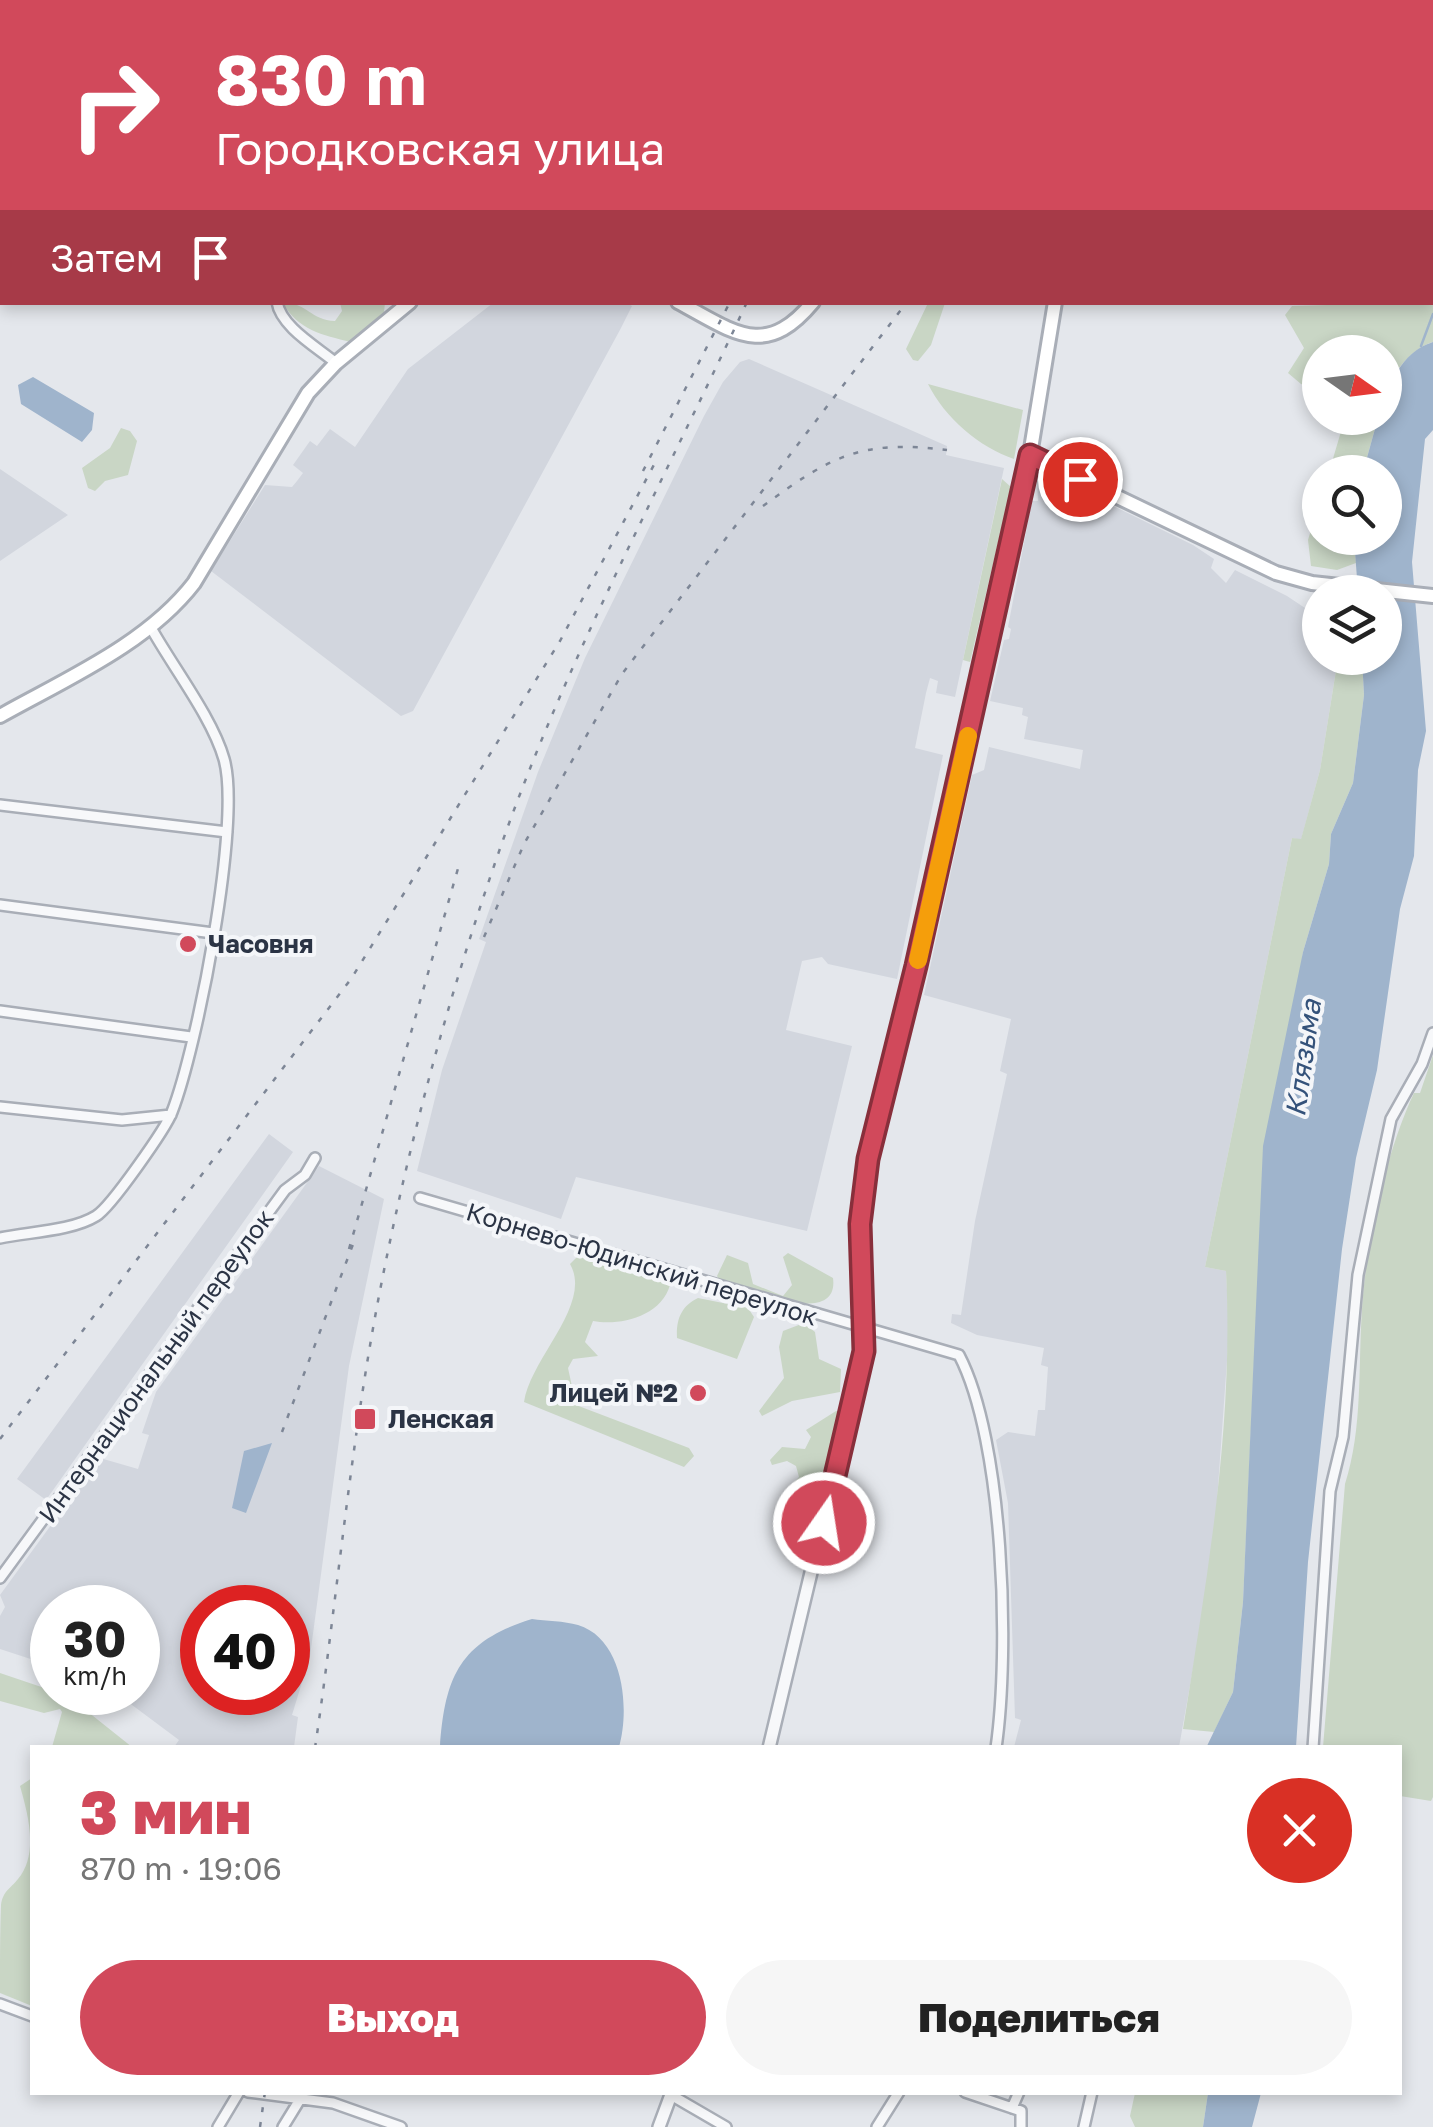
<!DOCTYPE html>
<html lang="ru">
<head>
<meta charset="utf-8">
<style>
  :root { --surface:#fff; --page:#f6f6f6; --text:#222; --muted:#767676; --accent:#d1495b }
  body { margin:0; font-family:"Golos Text",sans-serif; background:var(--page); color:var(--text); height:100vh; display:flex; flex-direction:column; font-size:38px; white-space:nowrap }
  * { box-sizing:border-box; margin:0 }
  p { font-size:32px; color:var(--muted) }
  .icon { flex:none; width:55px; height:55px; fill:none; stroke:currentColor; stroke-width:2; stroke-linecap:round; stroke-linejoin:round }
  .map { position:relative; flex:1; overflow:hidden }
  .drawer { position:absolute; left:30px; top:1745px; width:1372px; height:350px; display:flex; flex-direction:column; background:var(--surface); border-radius:0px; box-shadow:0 5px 15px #0003 }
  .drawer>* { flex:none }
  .banner { position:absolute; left:0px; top:0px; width:1435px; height:305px; box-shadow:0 5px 15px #0003; background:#d1495b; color:#fff; overflow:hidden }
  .needle { width:65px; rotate:104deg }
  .controls { position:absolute; left:1302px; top:335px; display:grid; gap:20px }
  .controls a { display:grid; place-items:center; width:100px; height:100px; border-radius:50%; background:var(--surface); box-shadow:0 5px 15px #0003; font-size:50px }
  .speed { position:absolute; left:30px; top:1585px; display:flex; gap:20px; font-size:50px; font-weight:700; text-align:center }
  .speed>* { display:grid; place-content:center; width:130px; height:130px; border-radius:50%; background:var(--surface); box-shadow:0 5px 15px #0003; line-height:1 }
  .speed small { font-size:25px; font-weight:400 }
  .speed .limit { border:15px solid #d22; background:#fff; color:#111 }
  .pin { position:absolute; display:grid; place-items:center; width:85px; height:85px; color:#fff; margin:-42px; border:5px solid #fff; border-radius:50%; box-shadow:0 2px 10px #0007 }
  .me { position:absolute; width:110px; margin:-55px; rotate:13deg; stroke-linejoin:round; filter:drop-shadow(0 0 8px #0008) }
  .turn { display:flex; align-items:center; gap:35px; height:210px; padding:0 50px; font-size:45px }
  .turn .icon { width:130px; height:130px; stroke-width:2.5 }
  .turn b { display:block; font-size:70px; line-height:85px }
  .then { display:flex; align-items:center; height:95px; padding:0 50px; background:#0003; gap:20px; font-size:38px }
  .round { display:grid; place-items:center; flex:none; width:105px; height:105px; border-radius:52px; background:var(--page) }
  .head { display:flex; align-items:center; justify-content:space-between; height:170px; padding:0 50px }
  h1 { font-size:60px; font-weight:800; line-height:75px; color:var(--accent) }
  .button { display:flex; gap:20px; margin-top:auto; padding:20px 50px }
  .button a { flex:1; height:115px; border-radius:60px; background:var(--accent); color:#fff; font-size:40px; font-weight:800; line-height:115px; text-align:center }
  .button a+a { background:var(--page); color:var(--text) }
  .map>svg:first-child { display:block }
</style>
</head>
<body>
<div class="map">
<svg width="1433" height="2127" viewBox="0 0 1433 2127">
  <rect width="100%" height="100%" fill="#e4e7ec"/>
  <path fill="#d2d6de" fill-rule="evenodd" d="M625,302L632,306L621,328L413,711L401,716L211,571L265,485L292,487L297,481L303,473L293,465L310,441L317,446L330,429L355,447L408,369L493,303Z
    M749,359L947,446L946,455L1004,468L955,697L936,693L938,681L930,678L926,693L915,748L943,755L897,979L828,964L822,957L802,961L786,1030L852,1046L807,1231L576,1177L561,1219L417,1171L442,1070L486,942L479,939L538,772L585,658L704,416L723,382L740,362Z
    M0,469L68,515L0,561Z
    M1044,472L1193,545L1214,559L1211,568L1226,583L1235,570L1287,596L1320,618V658H1338L1320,770L1301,840L1292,838L1205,1267L1226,1271L1229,1332L1213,1557L1179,1747H1014L1021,1720L1015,1718L1008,1503L996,1440L1008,1432L1035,1436L1038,1410H1045L1048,1367L1041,1365L1044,1348L977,1335L951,1323L952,1314L961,1315L975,1221L1007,1074L1000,1071L1011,1019L924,995L972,775L984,770L989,747L1080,769L1083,750L1024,739L1028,717L1022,715L1023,708L990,701L1004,640L1009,639L1011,629L1008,627L1032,501H1038L1037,481L1042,482Z
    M269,1134L293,1152L46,1500L17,1479Z
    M319,1166L384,1199L349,1366L310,1656L292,1715L298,1717L294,1747H174L179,1740L116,1693L138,1692V1608H52V1666L0,1649V1616L5,1607L0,1595L100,1458L138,1469L149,1435L142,1433L156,1392ZM202,1608H288V1692H202Z"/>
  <path fill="#c9d6c5" d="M1433,247V342C1412,348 1391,374 1385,394V352H1320V390L1301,384L1288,373L1304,348L1285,315L1292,306L1432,302Z
    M283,303C307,302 310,320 335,321L342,311L340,303H385L384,312L351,342C322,335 298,330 283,303Z
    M928,303H945L931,345L918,361L913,360L906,349Z
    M928,384L1023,410L1014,459C979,447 945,418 928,384Z
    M1345,418H1378L1363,472H1329Z
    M121,428L130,431L137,441L128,475L105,481L95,491L88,488L82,468L110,448Z
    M1002,479L1011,487L970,662L963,660Z
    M1320,500V538H1354L1356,563L1337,570L1311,566L1308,540Z
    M1338,658H1362L1364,695L1353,783L1331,834L1329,864L1303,952L1256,1320L1243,1602L1233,1692L1214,1732L1183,1729C1207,1577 1234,1427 1226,1271L1205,1267L1292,838L1301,839L1320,770Z
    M1433,1055V1797L1431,1801L1400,1796V1748L1323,1747L1345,1484C1363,1428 1358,1367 1362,1309C1366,1243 1386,1152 1414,1093H1420Z
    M788,1253L833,1278C840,1330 743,1288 720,1281L717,1276L727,1255L748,1263L753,1284L783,1296L792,1285L783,1257Z
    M578,1256L670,1285C661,1317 619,1326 593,1321L585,1342L598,1356L573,1359L568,1368L576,1405L689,1448L694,1456L684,1467L524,1402C531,1357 593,1304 570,1264Z
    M698,1298L748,1308L754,1317L737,1359L677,1338C676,1320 681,1306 698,1298Z
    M804,1323L815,1332L819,1359L841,1369L840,1392L792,1401L762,1416L759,1411L784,1378L779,1347L783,1331Z
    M836,1411L841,1412V1419L824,1492L818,1498L788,1489L799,1477L796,1466L787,1461L772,1465L770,1460L782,1447L805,1449L811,1437L806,1430Z
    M0,1673L68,1696L132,1747H52L62,1712L60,1709L44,1713L0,1701Z
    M32,1778V2006L0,1993C0,1964 0,1932 1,1905C3,1891 10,1889 18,1879C39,1854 28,1814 20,1786Z
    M1135,2093H1208L1203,2127H1135L1130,2116Z"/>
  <path fill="#9fb4cc" d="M1433,342V430L1425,439L1412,562L1426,731L1418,770L1414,856L1400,909L1377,1070L1356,1158L1342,1249L1308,1562L1296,1747L1206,1748L1233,1692L1243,1602L1263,1146L1303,952L1329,864L1331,834L1353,783L1364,695L1362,658H1385V592H1358L1354,538H1385V472H1363L1378,418H1385C1385,387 1401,352 1433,342Z
    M33,377L94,413L92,430L82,442L21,404L18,385Z
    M272,1443L246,1513L232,1508L244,1451Z
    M532,1619C546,1621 564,1621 578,1625C624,1639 630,1709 619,1747H440C445,1675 461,1641 532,1619Z
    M1208,2093H1261L1252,2127H1203Z"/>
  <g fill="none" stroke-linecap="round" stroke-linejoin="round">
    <path stroke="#9fb4cc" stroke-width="2.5" d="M1421,346L1433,314"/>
    <defs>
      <path id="minor" d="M299,0L302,2
        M564,0L568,2
        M1312,0L1316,2
        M1288,2L1289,0
        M1432,90H1433
        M277,302C281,327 317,347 336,363
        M0,805L227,832
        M0,905L213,933
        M0,1011L191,1037
        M0,1107L122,1120L171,1115
        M420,1198L959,1355C1004,1441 1010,1651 996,1748
        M0,1238C28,1232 72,1231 96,1216C111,1207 166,1128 172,1112C197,1048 242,821 224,759C212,717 172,666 150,626
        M0,1578L285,1190L305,1175L315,1158
        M1313,1748L1330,1491L1343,1437L1358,1275L1391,1119L1422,1064L1433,1033
        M0,2004L32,2016
        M248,2092L333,2103L401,2127
        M965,2092L1021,2111V2127
        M671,2095L726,2127
        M1012,2108L1019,2092
        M218,2127L239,2092
        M283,2127L299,2101
        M877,2127L899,2092
        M1084,2127L1092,2092"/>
      <path id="tertiary" d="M769,1748L864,1351L860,1223L868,1159L916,966L1030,455
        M659,2127L672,2092"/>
      <path id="secondary" d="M634,2L636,0
        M985,2L986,0
        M678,302C734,332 765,360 813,302
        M1055,302L1030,455L1276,573L1312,583L1433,596
        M0,716C66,679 147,644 194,583L308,393L336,363L410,302"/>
    </defs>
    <use href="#minor" stroke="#a9aeb7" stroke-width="14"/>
    <use href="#tertiary" stroke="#a9aeb7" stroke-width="16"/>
    <use href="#secondary" stroke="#a9aeb7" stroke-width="18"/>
    <use href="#minor" stroke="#f7f8fa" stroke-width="9"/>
    <use href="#tertiary" stroke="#f7f8fa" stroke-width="11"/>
    <use href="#secondary" stroke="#fff" stroke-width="12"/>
    <path stroke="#7d8696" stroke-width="2.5" stroke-dasharray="5 10" stroke-linecap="butt" d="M876,2L877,0
      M643,471L730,302
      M763,506C830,457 860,439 947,450
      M484,937L524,844L622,674L907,302
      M349,1249L459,865
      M282,1432L355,1239
      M0,1439L351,979L560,641L656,461
      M315,1748C337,1599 350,1449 378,1301C406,1154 445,1008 494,866C560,671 660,489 747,302
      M260,2127L265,2092"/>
  </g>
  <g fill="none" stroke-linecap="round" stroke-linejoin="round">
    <defs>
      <path id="route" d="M824,1523L864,1351L860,1224L868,1159L916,966L1030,455L1080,479"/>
    </defs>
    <use href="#route" stroke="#882f3b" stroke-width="25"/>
    <use href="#route" stroke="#d1495b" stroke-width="18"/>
    <path stroke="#f59e0b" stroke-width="18" d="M918,960L968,736"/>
  </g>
  <g fill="#d1495b" stroke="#f4f6f9" stroke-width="4">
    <circle cx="188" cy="944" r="10"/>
    <circle cx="698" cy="1393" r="10"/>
    <rect x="353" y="1407" width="24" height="24" rx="5"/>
  </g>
  <g text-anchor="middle" stroke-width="8" stroke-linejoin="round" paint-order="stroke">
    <g font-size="25" font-weight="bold" fill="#2b3445" stroke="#f4f6f9" text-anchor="start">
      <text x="208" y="953">Часовня</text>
      <text x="678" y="1402" text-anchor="end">Лицей №2</text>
      <text x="388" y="1428">Ленская</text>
    </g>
    <g font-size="25" fill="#2b3445" stroke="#f4f6f9">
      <text transform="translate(642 1264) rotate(17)" y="9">Корнево-Юдинский переулок</text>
      <text transform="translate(156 1366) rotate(-54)" y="9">Интернациональный переулок</text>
    </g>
    <g font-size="28" font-style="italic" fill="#34527a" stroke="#f4f6f9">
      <text transform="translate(1303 1058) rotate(-82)" y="10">Клязьма</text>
    </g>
  </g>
</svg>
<div class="controls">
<a><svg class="needle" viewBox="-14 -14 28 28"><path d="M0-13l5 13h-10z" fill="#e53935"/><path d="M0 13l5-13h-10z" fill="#767676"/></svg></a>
<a><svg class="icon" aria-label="search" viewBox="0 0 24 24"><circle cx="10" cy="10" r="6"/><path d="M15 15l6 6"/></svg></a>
<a><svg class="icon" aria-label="layers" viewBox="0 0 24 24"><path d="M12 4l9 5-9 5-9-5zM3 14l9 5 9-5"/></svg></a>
</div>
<div class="speed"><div>30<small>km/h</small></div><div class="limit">40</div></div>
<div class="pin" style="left:1080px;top:479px;background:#d93025"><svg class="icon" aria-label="arrive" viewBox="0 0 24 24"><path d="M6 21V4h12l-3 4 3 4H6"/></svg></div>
<svg class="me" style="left:824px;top:1523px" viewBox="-20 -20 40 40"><circle r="17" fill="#d1495b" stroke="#fff" stroke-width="3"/><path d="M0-11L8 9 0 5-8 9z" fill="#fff"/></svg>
<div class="banner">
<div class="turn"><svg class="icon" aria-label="right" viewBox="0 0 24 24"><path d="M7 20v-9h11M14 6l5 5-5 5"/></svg><div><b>830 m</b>Городковская улица</div></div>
<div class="then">Затем<svg class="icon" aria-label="arrive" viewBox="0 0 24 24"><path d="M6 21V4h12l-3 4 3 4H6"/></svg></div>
</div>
<section class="drawer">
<div class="head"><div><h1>3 мин</h1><p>870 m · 19:06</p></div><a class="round" style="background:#d93025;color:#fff"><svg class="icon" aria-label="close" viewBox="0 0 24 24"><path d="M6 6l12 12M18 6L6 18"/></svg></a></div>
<div class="button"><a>Выход</a><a>Поделиться</a></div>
</section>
</div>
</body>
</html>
